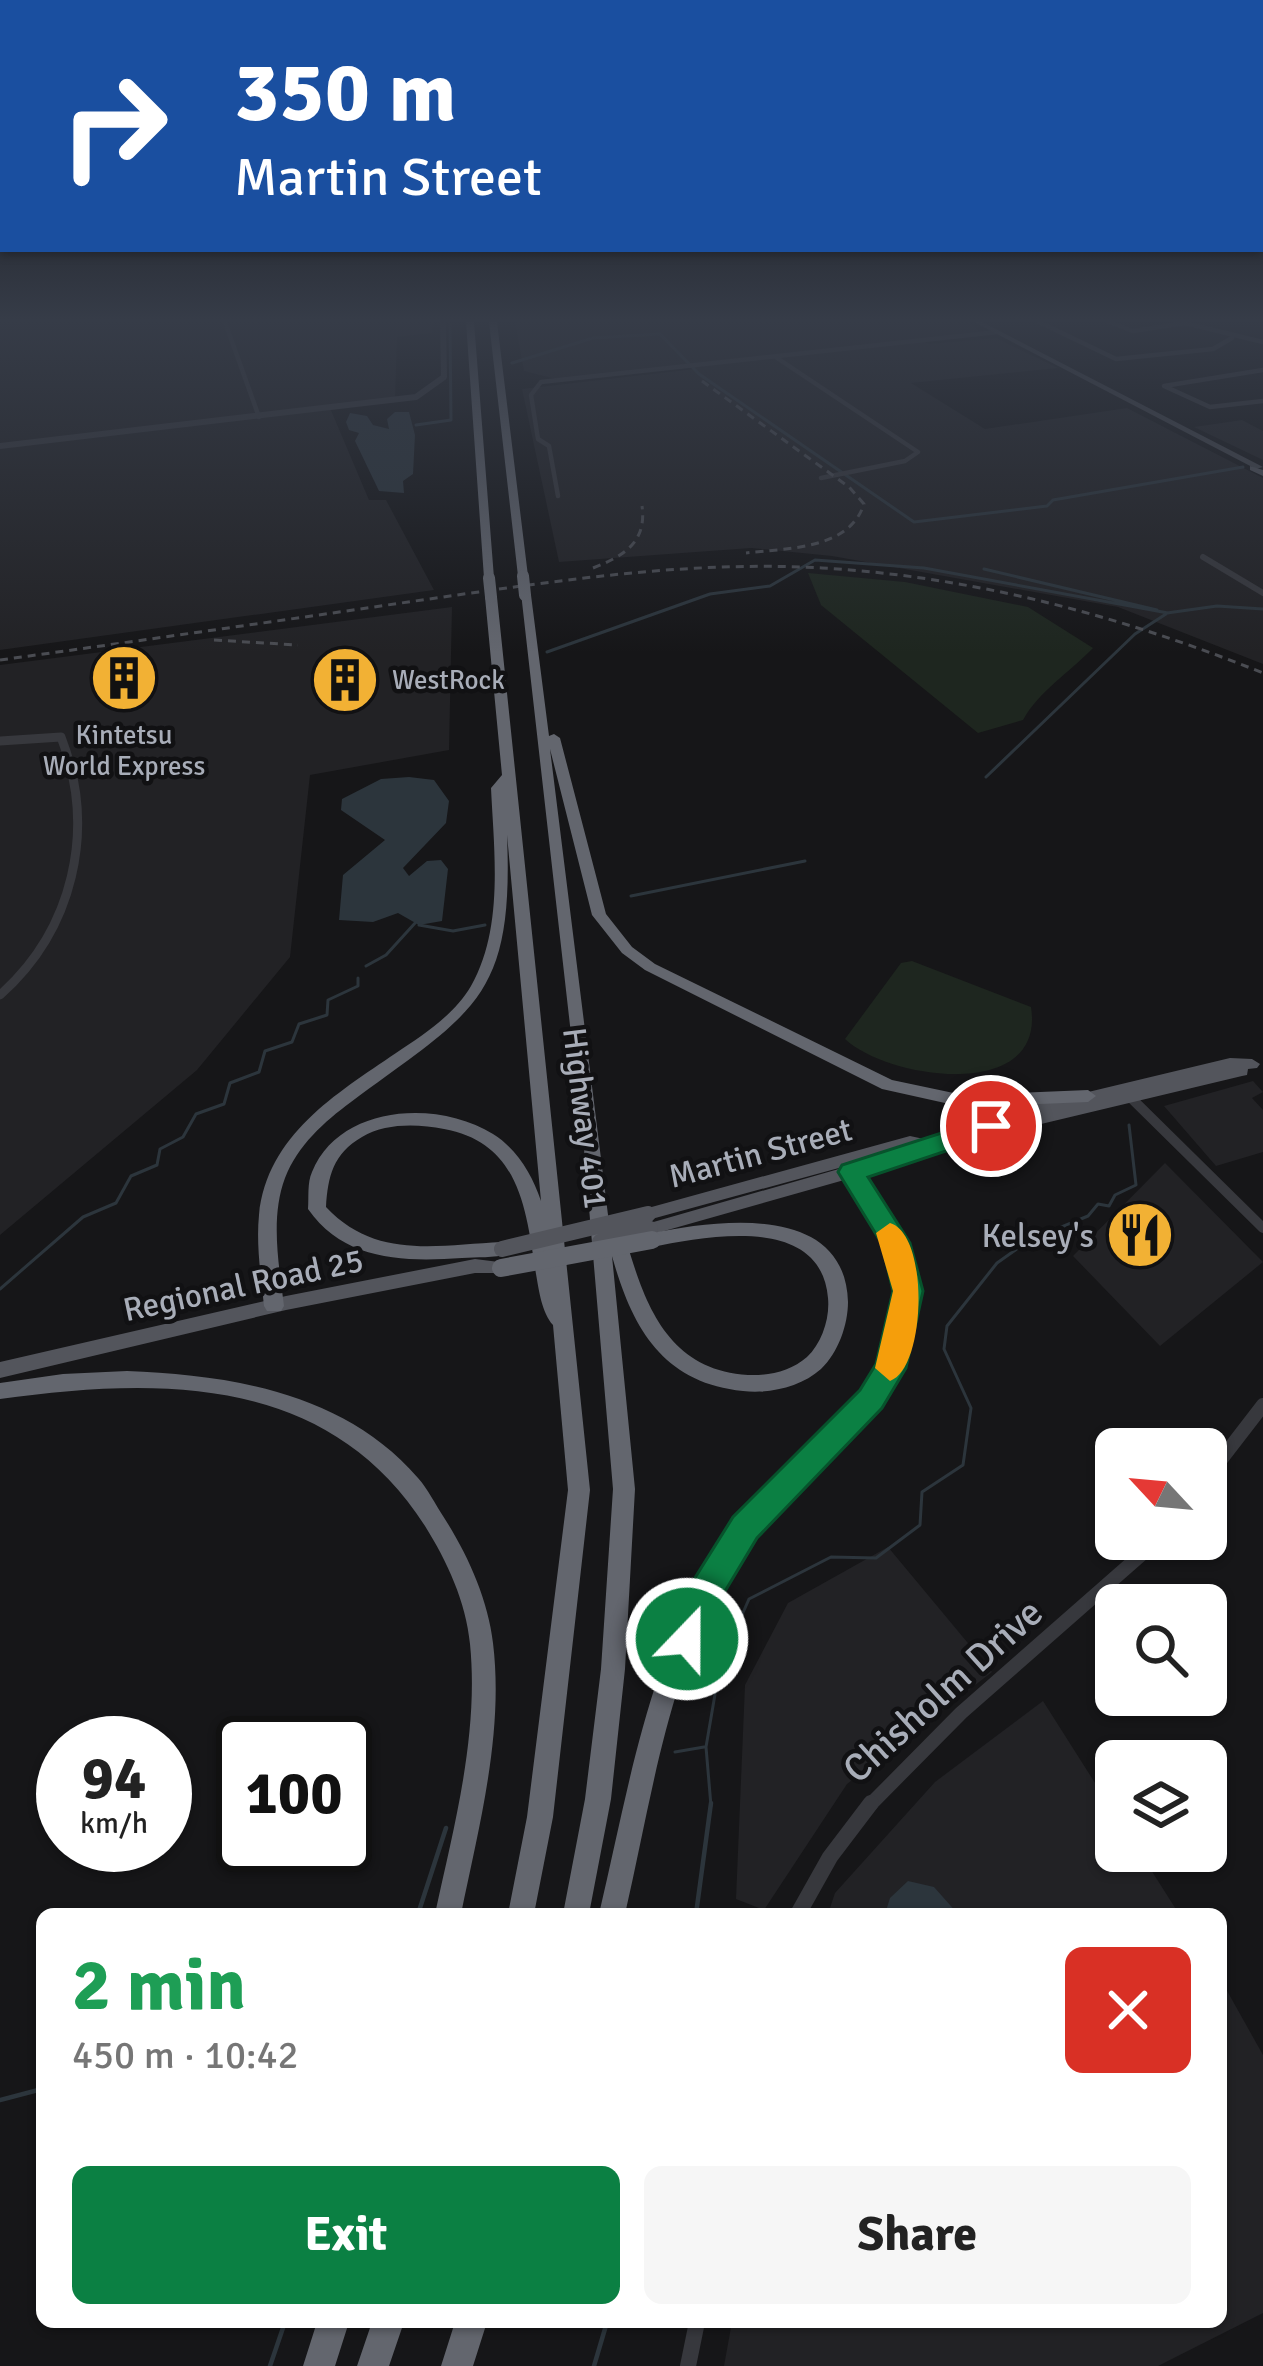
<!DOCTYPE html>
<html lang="en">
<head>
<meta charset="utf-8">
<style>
  :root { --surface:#fff; --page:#f6f6f6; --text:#222; --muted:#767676; --accent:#0b8043 }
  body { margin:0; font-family:Signika,sans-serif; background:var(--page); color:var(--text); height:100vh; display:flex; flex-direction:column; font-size:45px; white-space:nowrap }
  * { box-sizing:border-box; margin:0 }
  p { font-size:39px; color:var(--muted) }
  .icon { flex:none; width:66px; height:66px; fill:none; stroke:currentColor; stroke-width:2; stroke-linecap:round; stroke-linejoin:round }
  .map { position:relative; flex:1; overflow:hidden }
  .side { position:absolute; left:36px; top:1908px; width:1191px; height:420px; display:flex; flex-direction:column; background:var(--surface); border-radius:18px; box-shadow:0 3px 9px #0004 }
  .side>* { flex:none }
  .hud { position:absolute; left:0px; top:0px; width:1263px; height:252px; box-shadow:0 3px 9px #0004; background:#1a4fa0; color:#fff; overflow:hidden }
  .needle { width:78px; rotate:296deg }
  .buttons { position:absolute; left:1095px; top:1428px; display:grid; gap:24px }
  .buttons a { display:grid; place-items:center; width:132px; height:132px; border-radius:18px; background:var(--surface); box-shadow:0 3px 9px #0004; font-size:60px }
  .speed { position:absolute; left:36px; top:1716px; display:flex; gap:24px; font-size:60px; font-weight:700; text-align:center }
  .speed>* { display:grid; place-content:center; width:156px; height:156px; border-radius:50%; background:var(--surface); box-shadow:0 3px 9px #0004; line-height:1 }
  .speed small { font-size:30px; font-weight:400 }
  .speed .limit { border:6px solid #111; border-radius:18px; background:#fff; color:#111 }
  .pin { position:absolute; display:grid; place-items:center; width:102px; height:102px; color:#fff; margin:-51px; border:6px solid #fff; border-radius:50%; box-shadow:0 3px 12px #0007 }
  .me { position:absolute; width:132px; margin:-66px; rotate:22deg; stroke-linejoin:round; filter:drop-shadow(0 0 9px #0008) }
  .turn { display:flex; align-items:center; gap:42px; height:252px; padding:0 36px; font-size:54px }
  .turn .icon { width:156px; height:156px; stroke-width:2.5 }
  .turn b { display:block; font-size:84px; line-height:102px }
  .round { display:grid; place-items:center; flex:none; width:126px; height:126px; border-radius:18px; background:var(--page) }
  .summary { display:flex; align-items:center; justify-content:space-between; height:204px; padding:0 36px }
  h1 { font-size:72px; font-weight:700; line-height:90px; color:#1e9e55 }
  .cta { display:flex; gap:24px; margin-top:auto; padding:24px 36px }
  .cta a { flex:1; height:138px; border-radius:18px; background:var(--accent); color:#fff; font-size:48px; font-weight:700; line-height:138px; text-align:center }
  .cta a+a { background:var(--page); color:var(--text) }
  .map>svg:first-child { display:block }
</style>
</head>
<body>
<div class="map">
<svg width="1263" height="2366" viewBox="0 0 1263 2366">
  <rect width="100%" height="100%" fill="#161618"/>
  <path fill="#222225" d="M0,322H433L432,333L397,337L395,400L330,408L369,500H386L434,590L0,650Z
    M515,322H969L979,331L921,340L929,344L996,338L1058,368L911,383L985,429L1127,408L1263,478V664L1118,607L832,556L751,548L559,562L522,389L695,369L688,365L556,379L524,371Z
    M1242,420L1263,431V460L1194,427Z
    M452,607L449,750L310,775L290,957L197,1070L0,1235V665Z
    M1253,1081L1263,1092L1252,1098L1263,1110V1152L1216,1166L1164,1106Z
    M1165,1163L1263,1262L1160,1346L1073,1256Z
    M888,1547L992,1672L847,1784L764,1910L736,1899L745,1685L788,1603Z
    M1043,1701L1116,1816V1851H1139L1179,1914H828L835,1893L935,1782Z
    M1221,1980L1263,2055V2313L1158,2366H724L732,2322H1221Z"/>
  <path fill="#1e261f" d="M808,573L905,582L1028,607L1093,648C1068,674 1040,690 1023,720L978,733L821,605Z
    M912,961L1031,1007C1046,1102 889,1080 845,1039L901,963Z"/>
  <path fill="#2c353c" d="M395,412H409L415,435L413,474L403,481L404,493L379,491L355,441L359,433L349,430L346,422L350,413L367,416L373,425L389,429L387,419Z
    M409,777L434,780L449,801L446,823L403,868L409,876L427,861L441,860L448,869L442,921L419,925L398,913L373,922L339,920L343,875L385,840L341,810L342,799L381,779Z
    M908,1881L934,1887L958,1914H885L890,1898Z"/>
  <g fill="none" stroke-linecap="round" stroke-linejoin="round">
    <path stroke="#2c353c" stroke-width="3" d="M512,363L593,338L660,334L699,374L914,522L1047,506L1053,500L1243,467
      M416,425L451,420L450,322
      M984,569L1157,610
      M1167,613L1217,606L1263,609
      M547,652L710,594L770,586L815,560L924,568L1168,613
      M986,777L1135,634L1166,614
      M631,896L805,861
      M419,925L453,931L485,925
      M366,966L386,955L416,922
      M0,1289L83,1217L116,1203L131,1176L157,1165L160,1149L183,1137L196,1114L224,1104L230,1083L259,1072L265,1051L292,1042L299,1024L327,1015L328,1000L358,986V978
      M675,1752L704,1747
      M711,1806L706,1747L720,1665L749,1599L831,1557L876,1558L920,1525L922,1492L963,1465L971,1408L944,1349L947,1326L997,1263L1028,1241L1088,1216L1098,1204L1109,1206L1115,1195L1136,1185L1129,1125"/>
    <path stroke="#2c353c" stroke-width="4.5" d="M418,1914L446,1828
      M696,1914L711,1803
      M0,2100L42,2089
      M270,2366L285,2322
      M594,2366L607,2322"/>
    <path stroke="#37383d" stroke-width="4.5" d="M225,322L259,417
      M1039,322L1116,359L1213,349L1232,338
      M1109,322L1133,331L1185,323
      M1181,322L1263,342
      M777,358L918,452L905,461L821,478
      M1263,370L1164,386L1210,407L1263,401
      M558,496L549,446L538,439L531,395L541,382L997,332"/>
    <path stroke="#37383d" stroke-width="6" d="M1203,557L1263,593"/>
    <path stroke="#37383d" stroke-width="10" d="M1124,1091L1263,1228"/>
    <path stroke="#37383d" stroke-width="14" d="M1206,1479L1263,1405
      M869,1806L961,1713L1159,1539"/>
    <path stroke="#37383d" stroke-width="16" d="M798,1914L830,1857L871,1803
      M688,2366L697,2322"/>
    <path stroke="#37383d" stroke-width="6" d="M0,446L416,397L444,377L443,322"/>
    <path stroke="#37383d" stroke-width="9" d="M0,741L61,737C97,830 73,930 0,995"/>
    <path fill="#45474d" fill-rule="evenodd" d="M974,322H982L1263,467L1256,469Z"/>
    <path fill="#53555c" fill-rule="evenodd" d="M1250,466L1263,470V476L1250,470Z
      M1230,1058L1252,1059L1260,1064L1257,1068L1248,1069L1247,1075L1242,1076L1016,1130L1008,1124L930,1149L922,1158L650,1235L644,1234L642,1229L644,1224L650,1223L912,1148L648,1220L642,1218L640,1214L642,1210L648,1208L910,1136L924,1139L1034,1105Z
      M475,1259L507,1263L510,1268L507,1273H475L286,1310L0,1378V1362L286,1296Z"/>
    <path fill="#63666e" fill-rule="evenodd" d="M466,322H474L494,578L489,581L484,578Z
      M489,322H497L528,576L523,579L518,576Z
      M521,593L531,595L549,736L554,734L560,738L606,914L632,947L655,964L892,1080L963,1095L1088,1090L1096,1096L1088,1102L963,1107L882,1089L645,970L622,953L592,915L550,749L610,1231H623L625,1236C644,1303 667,1370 748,1375C769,1376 791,1371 807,1357C822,1343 830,1318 828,1298C821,1214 708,1236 652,1247L645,1245L643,1240L645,1235L652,1233C718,1220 845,1202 848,1302C848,1325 838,1353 821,1369C801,1387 769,1394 743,1391C663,1383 632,1328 612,1256L635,1489L625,1669L611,1799L589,1914H563L585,1799L601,1669L613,1489L584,1149Z
      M491,594L497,597L590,1490L553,1817L534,1914H508L527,1817L568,1490L553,1325C542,1313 539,1291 536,1274C526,1211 521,1143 444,1129C417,1124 386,1123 362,1137C333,1154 328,1176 326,1207C376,1260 437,1245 502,1242L509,1244L511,1249L509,1254C493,1258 477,1257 462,1258C404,1262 344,1261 308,1209C309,1197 307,1183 312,1172C339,1105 437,1099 493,1134C517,1149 532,1174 541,1201L507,835C514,1001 473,1011 351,1102C324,1122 298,1145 285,1178C270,1218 279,1265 284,1306L281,1311H267L264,1306C261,1276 256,1245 259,1215C267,1135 336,1094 396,1053C423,1035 454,1015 471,986C504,928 494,852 491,788L502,775L485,597Z
      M851,1166L857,1167C880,1203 910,1237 916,1280C930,1374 832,1446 777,1507C755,1532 735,1559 719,1589C666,1687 650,1806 625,1914H599C626,1800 645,1678 703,1574C719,1545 739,1518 762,1493C809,1443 889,1386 897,1313C903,1257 869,1217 842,1172Z
      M127,1371C232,1375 345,1393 418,1478C428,1489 435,1504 443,1516C467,1553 488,1599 493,1643C504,1733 479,1826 461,1914H435C454,1826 479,1735 470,1644C466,1602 447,1561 425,1526C328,1374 160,1377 0,1399V1383L63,1374Z
      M317,2322H349L335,2366H303Z
      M372,2322H404L389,2366H357Z
      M455,2322H487L473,2366H441Z"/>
    <path stroke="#4a4c52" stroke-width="3" stroke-dasharray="8 6" stroke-linecap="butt" d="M702,381L849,487L864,504C849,550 787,548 746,553
      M593,568C624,556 647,542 642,506
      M214,640L298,645
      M0,660C138,641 277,621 415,601C550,582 685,560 822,568C976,577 1121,616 1263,673"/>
    <path stroke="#53555c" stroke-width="16" d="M600,1242L650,1229
      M502,1249L648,1214"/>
    <path stroke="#63666e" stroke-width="12" d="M523,576L525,595
      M489,578L491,597"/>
    <path stroke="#63666e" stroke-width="18" d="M501,1268L652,1240"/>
  </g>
  <linearGradient id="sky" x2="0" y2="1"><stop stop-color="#0c0c0d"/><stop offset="0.49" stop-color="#363c48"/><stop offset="1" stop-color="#363c48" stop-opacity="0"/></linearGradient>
  <rect width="1263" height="653" fill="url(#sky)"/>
  <path fill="#0b8043" stroke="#07532c" stroke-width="3" d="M991,1117L1000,1120V1133L868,1177L910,1243L923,1291L906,1368L882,1408L757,1538L715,1608L699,1650L687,1655L675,1650L669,1639L688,1589L733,1517L860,1390L876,1364L893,1291L882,1244L838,1172L842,1165Z"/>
  <path fill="#f59e0b" d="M890,1223C930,1235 926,1369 890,1381L875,1368L893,1291L876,1233Z"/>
  <defs>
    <symbol id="building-disc" viewBox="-11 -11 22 22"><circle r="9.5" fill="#f2b134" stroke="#111113"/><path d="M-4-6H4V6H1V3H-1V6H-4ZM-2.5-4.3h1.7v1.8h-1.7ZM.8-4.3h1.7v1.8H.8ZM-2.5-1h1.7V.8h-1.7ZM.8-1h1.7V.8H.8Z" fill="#111"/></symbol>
    <symbol id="restaurant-disc" viewBox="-11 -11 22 22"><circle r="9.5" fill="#f2b134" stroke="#111113"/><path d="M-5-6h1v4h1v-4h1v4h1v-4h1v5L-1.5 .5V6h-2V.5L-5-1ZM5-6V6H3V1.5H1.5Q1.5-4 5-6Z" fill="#111"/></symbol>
  </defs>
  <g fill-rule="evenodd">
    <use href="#building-disc" x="86" y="640" width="76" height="76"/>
    <use href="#building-disc" x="307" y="642" width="76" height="76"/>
    <use href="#restaurant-disc" x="1102" y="1197" width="76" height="76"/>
  </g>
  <g text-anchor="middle" stroke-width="9" stroke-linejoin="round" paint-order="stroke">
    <g font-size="27" fill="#a8adb8" stroke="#111113" text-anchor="start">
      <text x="392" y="689">WestRock</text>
      <text x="124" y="744" text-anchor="middle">Kintetsu<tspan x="124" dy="31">World Express</tspan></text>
    </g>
    <g font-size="33" fill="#a8adb8" stroke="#111113">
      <text transform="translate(586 1118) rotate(83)" y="12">Highway 401</text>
      <text transform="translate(760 1152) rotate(-15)" y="12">Martin Street</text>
      <text transform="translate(243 1284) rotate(-12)" y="12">Regional Road 25</text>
    </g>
    <g font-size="33" fill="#a8adb8" stroke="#111113" text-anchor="end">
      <text x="1094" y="1247">Kelsey's</text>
    </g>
    <g font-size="39" fill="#a8adb8" stroke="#111113">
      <text transform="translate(942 1690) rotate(-42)" y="14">Chisholm Drive</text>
    </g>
  </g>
</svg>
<div class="buttons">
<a><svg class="needle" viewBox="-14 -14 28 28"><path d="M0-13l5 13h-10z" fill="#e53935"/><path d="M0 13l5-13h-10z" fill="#767676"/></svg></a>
<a><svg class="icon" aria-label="search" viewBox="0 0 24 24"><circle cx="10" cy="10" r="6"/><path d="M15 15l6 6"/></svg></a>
<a><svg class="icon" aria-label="layers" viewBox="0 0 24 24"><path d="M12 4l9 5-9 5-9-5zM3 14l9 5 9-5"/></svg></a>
</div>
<div class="speed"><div>94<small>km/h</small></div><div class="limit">100</div></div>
<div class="pin" style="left:991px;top:1126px;background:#d93025"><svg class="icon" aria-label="arrive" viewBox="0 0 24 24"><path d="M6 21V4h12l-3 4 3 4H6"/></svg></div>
<svg class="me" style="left:687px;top:1639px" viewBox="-20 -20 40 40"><circle r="17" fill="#0b8043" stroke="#fff" stroke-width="3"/><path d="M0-11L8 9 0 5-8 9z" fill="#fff"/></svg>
<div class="hud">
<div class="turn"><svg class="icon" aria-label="right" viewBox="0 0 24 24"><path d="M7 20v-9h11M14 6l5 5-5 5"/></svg><div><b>350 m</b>Martin Street</div></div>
</div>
<section class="side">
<div class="summary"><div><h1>2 min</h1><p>450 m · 10:42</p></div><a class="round" style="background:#d93025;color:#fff"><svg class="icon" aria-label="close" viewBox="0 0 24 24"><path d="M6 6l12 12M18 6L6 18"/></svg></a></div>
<div class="cta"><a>Exit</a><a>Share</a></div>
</section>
</div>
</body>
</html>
